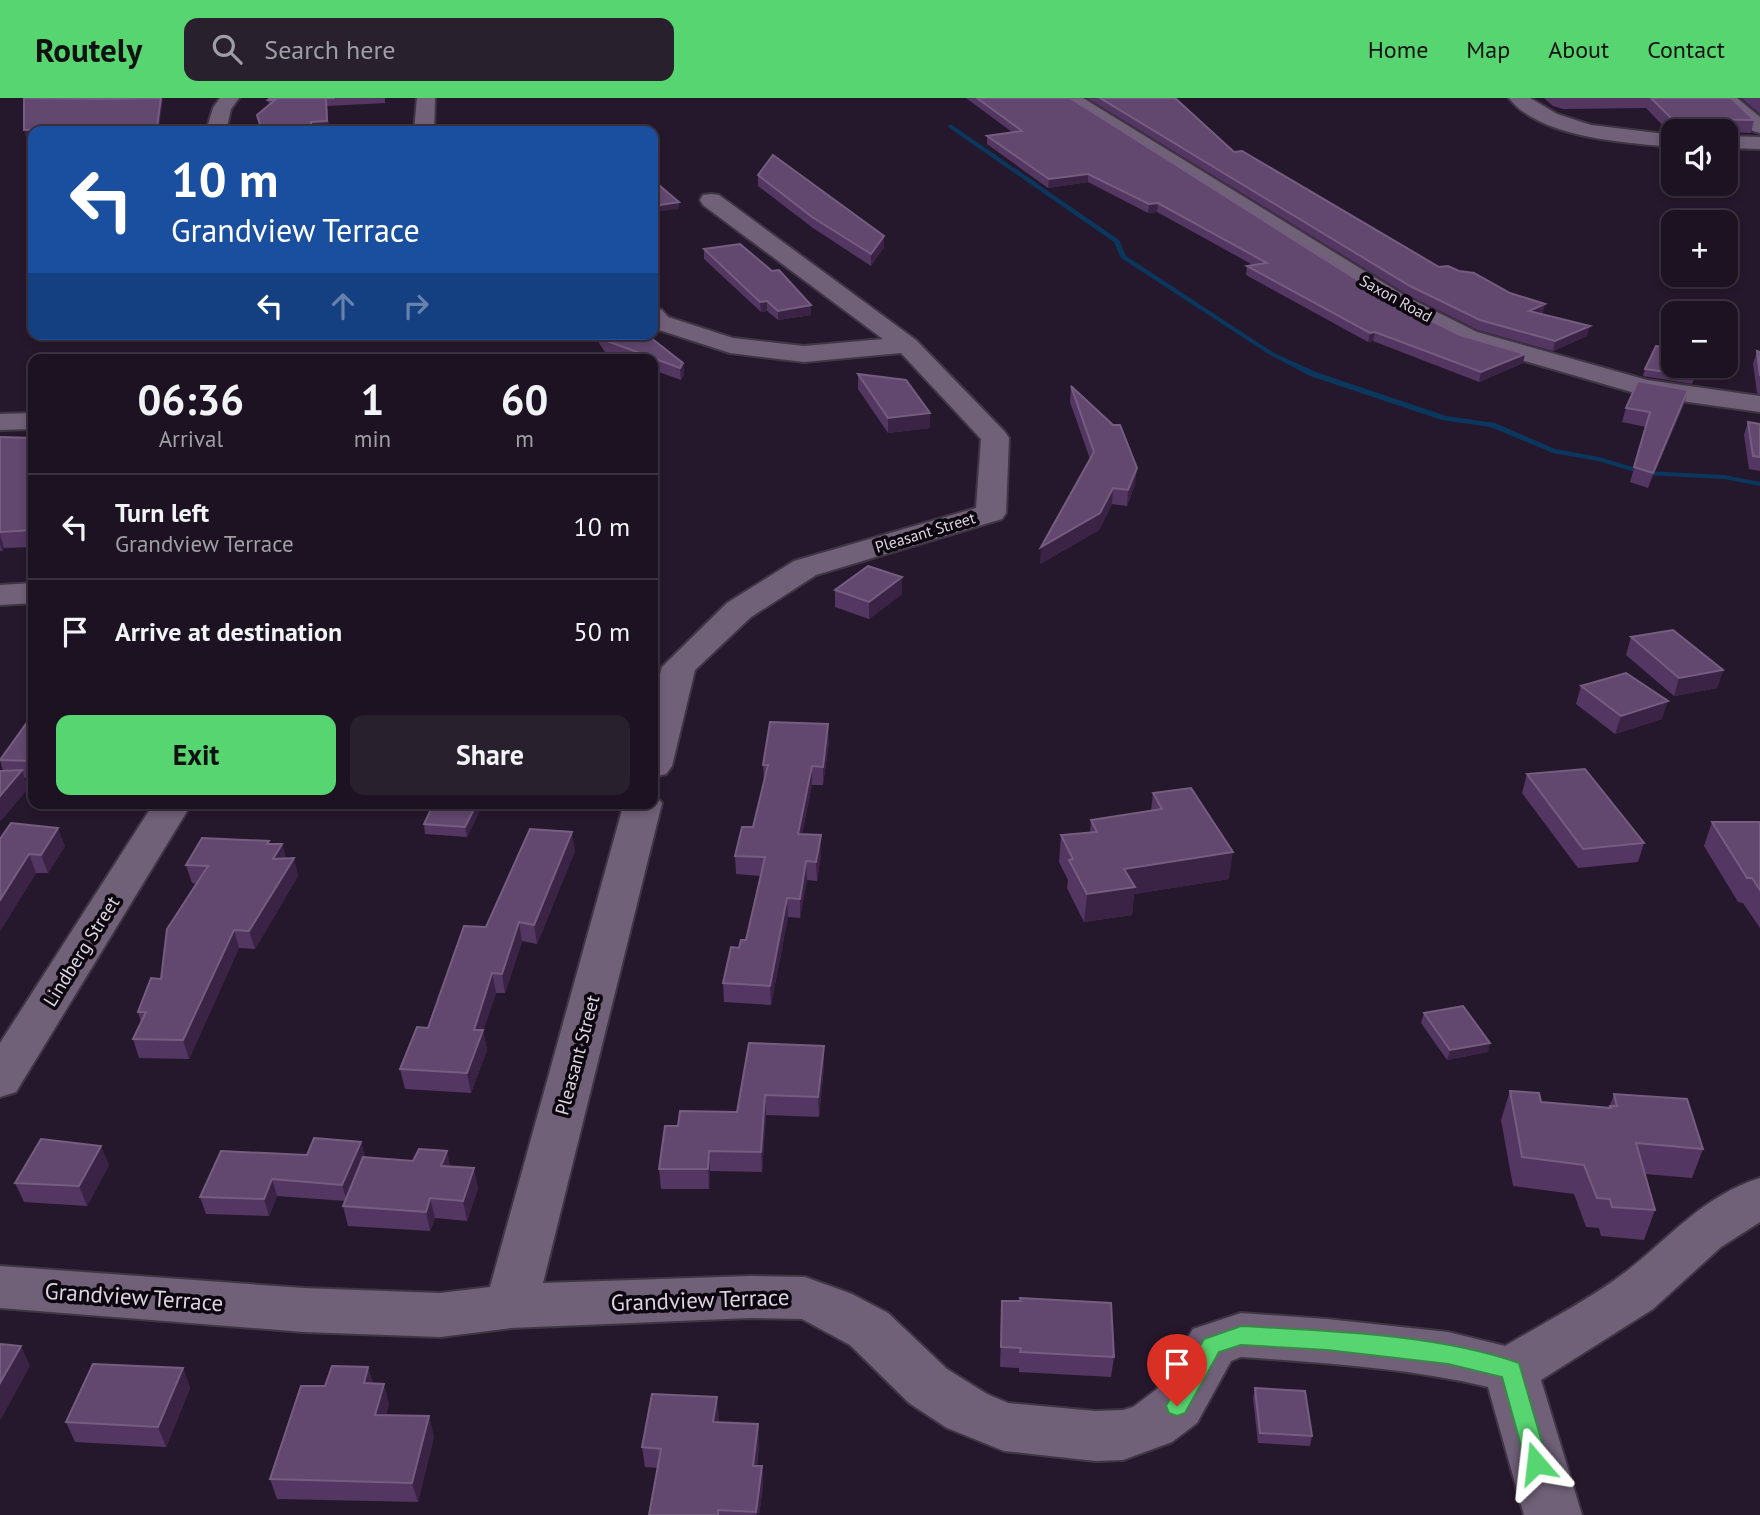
<!DOCTYPE html>
<html lang="en">
<head>
<meta charset="utf-8">
<style>
  :root { --surface:#1c1221; --page:#29202e; --text:#f1f3f6; --muted:#a09ea5; --line:#3a323f; --accent:#57d570 }
  body { margin:0; font-family:"PT Sans",sans-serif; background:var(--page); color:var(--text); height:100vh; display:flex; flex-direction:column; font-size:26px; white-space:nowrap }
  * { box-sizing:border-box; margin:0 }
  p { font-size:23px; color:var(--muted) }
  .icon { flex:none; width:38px; height:38px; fill:none; stroke:currentColor; stroke-width:2; stroke-linecap:round; stroke-linejoin:round }
  .map { position:relative; flex:1; overflow:hidden }
  .details { position:absolute; left:28px; top:256px; width:630px; height:455px; display:flex; flex-direction:column; background:var(--surface); border-radius:14px; box-shadow:0 4px 10px #0003,0 0 0 2px var(--line) }
  .details>* { flex:none }
  .guide { position:absolute; left:28px; top:28px; width:630px; height:214px; border-radius:14px; box-shadow:0 4px 10px #0003,0 0 0 2px var(--line); background:#1a4fa0; color:#fff; overflow:hidden }
  .fabs { position:absolute; left:1661px; top:21px; display:grid; gap:14px }
  .fabs a { display:grid; place-items:center; width:77px; height:77px; border-radius:14px; background:var(--surface); box-shadow:0 4px 10px #0003,0 0 0 2px var(--line); font-size:35px }
  .pin { position:absolute; display:grid; place-items:center; width:60px; height:60px; color:#fff; margin:-72px -30px; border-radius:50% 50% 50% 0; rotate:-45deg; box-shadow:0 0 7px #0007 }
  .pin .icon { rotate:45deg }
  .me { position:absolute; width:77px; margin:-38px; rotate:343deg; stroke-linejoin:round; filter:drop-shadow(0 0 5px #0008) }
  .turn { display:flex; align-items:center; gap:24px; height:147px; padding:0 28px; font-size:32px }
  .turn .icon { width:91px; height:91px; stroke-width:2.5 }
  .turn b { display:block; font-size:49px; line-height:60px }
  .lanes { display:flex; align-items:center; height:66px; padding:0 28px; background:#0003; justify-content:center; gap:35px; direction:ltr }
  .lanes .off { opacity:.35 }
  .eta { display:flex; justify-content:space-evenly; align-items:center; height:119px; text-align:center }
  .eta b { font-size:42px; font-weight:800; line-height:49px }
  .action { display:flex; gap:14px; margin-top:auto; padding:14px 28px }
  .action a { flex:1; height:80px; border-radius:14px; background:var(--accent); color:#111; font-size:28px; font-weight:800; line-height:80px; text-align:center }
  .action a+a { background:var(--page); color:var(--text) }
  ul { padding:0; list-style:none }
  li { display:flex; align-items:center; gap:21px; height:105px; padding:0 28px; border-top:2px solid var(--line) }
  li div { flex:1 }
  li b { display:block; font-size:26px }
  li em { font-style:normal }
  header { display:flex; align-items:center; gap:42px; box-sizing:border-box; height:98px; padding:0 35px; background:var(--accent); color:#111 }
  header strong { font-size:33px }
  nav { display:flex; gap:38px; margin-inline-start:auto; font-size:24px }
  .search { width:490px; height:63px; background:var(--page); display:flex; align-items:center; gap:18px; box-sizing:border-box; padding:0 24px; border-radius:14px; color:var(--muted); font-size:26px }
  .map>svg:first-child { display:block }
</style>
</head>
<body>
<header>
<strong>Routely</strong>
<div class="search"><svg class="icon" aria-label="search" viewBox="0 0 24 24"><circle cx="10" cy="10" r="6"/><path d="M15 15l6 6"/></svg>Search here</div>
<nav><a>Home</a><a>Map</a><a>About</a><a>Contact</a></nav>
</header>
<div class="map">
<svg width="1760" height="1417" viewBox="0 0 1760 1417">
  <rect width="100%" height="100%" fill="#26182c"/>
  <g fill="none" stroke-linecap="round" stroke-linejoin="round">
    <path fill="#0a375e" fill-rule="evenodd" d="M948,27H952L1119,142L1126,158L1274,255L1316,274L1446,318L1495,325L1555,351L1599,359L1646,373L1724,377L1760,384V388L1724,381L1645,377L1598,363L1553,355L1490,329L1442,322L1310,278L1270,257L1121,160L1114,144L948,29Z"/>
    <defs>
      <path id="minor" d="M220,0H239L231,11L226,33H206L213,10Z
        M417,0H435L434,33H414Z
        M1061,0H1083L1407,199L1477,234L1647,282L1760,298V314L1645,298L1459,244L1389,209Z
        M1509,0H1530L1557,16L1591,27L1673,37V49C1627,45 1539,40 1509,0Z
        M1717,0H1737L1760,19V35L1753,33Z
        M1726,38L1760,39V51L1726,50Z
        M711,96L719,97L916,242L1005,334L1009,340L1006,415L1002,421L816,477L751,519L695,572L672,668L666,676L653,679V601L662,569L727,505L794,463L976,410L981,341L901,255L804,264L730,255L653,230V210L662,212L668,219L733,240L804,248L883,241L703,107L700,102L703,97Z
        M33,315V331L0,332V316Z
        M33,485V505L0,507V487Z
        M653,696L662,705L543,1185L751,1178L805,1179L852,1196L888,1215L947,1271L987,1296L1008,1305L1095,1313L1123,1312L1133,1309L1157,1291L1193,1231L1241,1215L1327,1221L1448,1234L1505,1248C1542,1226 1581,1206 1616,1181C1665,1146 1699,1099 1760,1080V1124L1721,1149L1653,1211L1541,1282L1582,1417H1524L1488,1289C1408,1270 1324,1265 1241,1259L1231,1263L1197,1325L1172,1344L1123,1362L1095,1363L1004,1353L947,1330L909,1305L850,1247L802,1221L751,1220L511,1230L440,1239L304,1234L0,1210V1168L304,1190L440,1195L490,1189L624,705H653Z
        M154,705H192L16,994L0,999V945Z"/>
    </defs>
    <use href="#minor" stroke="#403545" stroke-width="4"/>
    <use href="#minor" fill="#706078" fill-rule="evenodd"/>
  </g>
  <path fill="#533661" d="M270,0H385V5L327,8L329,31L312,32V33H261L257,17L269,7L268,2Z
    M966,0H1070L1389,202L1460,237L1523,265L1479,284L1373,243L1368,244L1246,177L1247,168L1253,167L1157,114L1148,115L1088,84L1048,90L987,46V38L1012,34Z
    M1087,0H1175L1234,54L1439,169L1543,215L1541,216L1587,238L1553,253L1478,232L1408,197Z
    M1544,0H1731L1754,22L1751,35L1726,34V33L1669,34L1646,10L1563,11L1553,8Z
    M1741,0H1760V16Z
    M758,77L884,138V149L871,168L813,130L758,88Z
    M704,151L811,217L778,222L767,213L761,214L704,161Z
    M593,236H646L683,265L684,277L681,282L653,272V261H623L605,254Z
    M1757,253L1760,254V297L1757,295L1753,266Z
    M1673,268H1700L1692,286L1643,278L1645,271Z
    M858,276L930,315V330L888,335L858,291Z
    M1071,288L1135,386L1127,408L1112,406L1099,432L1040,466L1090,361L1070,304Z
    M1684,306L1648,390L1630,384L1646,329L1622,324L1626,310Z
    M1748,324L1760,326V373L1749,371L1744,337Z
    M0,339L30,449L4,450L2,453H0Z
    M902,479V496L869,521L835,509V492Z
    M1631,539L1723,572L1717,590L1674,598L1626,557Z
    M1581,588L1662,621L1615,636L1576,606Z
    M33,616V680H24L28,691L3,673L0,662Z
    M829,644L823,687H812L802,736L821,737V756L817,783L807,782L800,820L788,819L771,907L724,904L723,885L739,850L746,842L761,778L736,776L735,758L753,729L764,685L763,667Z
    M1527,676L1644,745L1638,764L1578,770L1522,695Z
    M1153,695L1229,781L1134,796L1132,817L1084,824L1067,790L1068,782L1059,764L1061,737L1090,734L1091,722L1151,713Z
    M480,712L467,739L425,736L424,726Z
    M1712,724H1760V830L1743,805L1738,804L1704,748Z
    M0,741L65,748L48,775H36L0,833Z
    M270,746H282L286,761L298,778L255,851L239,850L189,961L139,960L133,941L141,924L138,914L161,881L197,786L192,785L186,767Z
    M575,753L537,846L522,843L505,895H496L483,933L487,952L471,995L405,991L400,971L428,930L486,829Z
    M1424,915L1488,954L1447,962L1421,925Z
    M824,948V968L819,1019L766,1017L762,1074L710,1073L709,1091H661L659,1071L678,1028L737,1014Z
    M1510,993L1541,1004L1609,1010L1614,996L1703,1051L1692,1080L1645,1076L1655,1112L1644,1142L1601,1138L1599,1130L1586,1129L1574,1096L1513,1088L1501,1022Z
    M361,1044L365,1060L451,1069L478,1090L467,1123L435,1120L430,1133L348,1128L343,1108L345,1103L277,1098L269,1118L206,1116L200,1099L307,1057Z
    M109,1067L87,1108L24,1104L15,1085Z
    M1002,1203L1114,1259L1111,1279L1019,1274V1270L1000,1269Z
    M368,1269L373,1286L389,1306L386,1317L434,1338L418,1404L277,1401L270,1381L325,1288Z
    M183,1270L190,1290L166,1349L75,1344L66,1324Z
    M1255,1290L1312,1338L1310,1348L1258,1345L1253,1300Z
    M719,1319L718,1324L758,1326L759,1346L757,1368H762L763,1388L759,1417H649L658,1370L645,1369L642,1349Z"/>
  <path fill="#3b2346" d="M161,0H163L159,33H154Z
    M326,0L329,31L312,32V33H311V24Z
    M59,30L60,33H33V38L26,39L24,32Z
    M1088,76V84L1048,90L1049,81Z
    M679,104V111L653,114V108Z
    M1158,105L1157,114L1148,115L1149,106Z
    M884,138V149L871,168V156Z
    M767,203V213L761,214L760,204Z
    M1545,206L1543,215L1527,222L1529,213Z
    M811,207V217L778,222V213Z
    M1590,228L1587,238L1553,253L1555,243Z
    M1375,234L1373,243L1368,244L1370,235Z
    M1525,256L1523,265L1479,284L1481,274Z
    M683,265L684,277L681,282L680,270Z
    M1688,292L1684,306L1648,390L1653,375Z
    M930,315V330L888,335V320Z
    M1137,370L1135,386L1127,408L1128,392Z
    M1113,390L1112,406L1099,432L1040,466L1041,449Z
    M33,432V448L30,449L25,433Z
    M0,436L4,450L2,453L0,447Z
    M902,479V496L869,521V504Z
    M1723,572L1717,590L1674,598L1679,580Z
    M1668,603L1662,621L1615,636L1621,618Z
    M828,626L829,644L823,687V669Z
    M812,668V687L798,755V736Z
    M22,672L28,691L0,724V698Z
    M477,705H479L480,712L467,739L465,729Z
    M58,730L65,748L48,775L41,757Z
    M572,734L575,753L537,846L534,827Z
    M821,737V756L817,783L816,764Z
    M269,743L273,760L282,746L287,764L278,779L267,746Z
    M1233,754L1229,781L1134,796L1132,817L1084,824L1087,796L1124,771Z
    M29,756L36,775L0,833V802Z
    M294,760L298,778L255,851L249,833Z
    M806,763L807,782L800,820V801Z
    M787,800L788,819L771,907L770,888Z
    M519,824L522,843L505,895L502,876Z
    M234,832L239,850L189,961L183,942Z
    M492,875L496,895L483,933L487,952L471,995L467,975L474,932Z
    M1490,945L1488,954L1447,962L1450,952Z
    M824,948V968L819,1019L818,999Z
    M765,997L766,1017L762,1074L761,1054Z
    M361,1044L366,1060L347,1103L342,1087Z
    M101,1048L109,1067L87,1108L79,1088Z
    M447,1053L451,1072L441,1068Z
    M709,1053L710,1073L709,1091L708,1071Z
    M474,1070L478,1090L467,1123L463,1103Z
    M272,1081L277,1098L269,1118L264,1101Z
    M430,1100L435,1120L430,1133L426,1114Z
    M21,1248L30,1268L0,1323V1285Z
    M368,1269L374,1289L364,1285Z
    M183,1270L190,1290L166,1349L158,1329Z
    M384,1286L389,1306L381,1337L375,1317Z
    M717,1299L719,1319L715,1344L713,1324Z
    M429,1318L434,1338L418,1404L412,1385Z
    M758,1326L759,1346L754,1388L753,1368Z
    M762,1368L763,1388L759,1417H756Z"/>
  <path fill="#62476e" stroke="#755d80" stroke-width="2" d="M24,0L103,1L161,0L157,29L154,33H58L59,30L24,32Z
    M270,0H335H326L327,23L311,24V33H262L257,17L275,2H268Z
    M977,0H1070L1389,202L1460,237L1525,256L1481,274L1375,234L1370,235L1247,168L1267,165L1158,105L1149,106L1088,76L1049,81L987,38L1022,33Z
    M1100,0H1175L1234,54L1242,53L1439,169L1448,168L1459,173L1474,175L1510,195L1545,206L1529,213L1590,228L1555,243L1480,222L1410,188Z
    M1651,0H1731L1754,22L1672,21Z
    M541,28L542,33H488L484,30Z
    M773,57L884,138L871,156L812,119L758,77Z
    M653,82L679,104L653,108Z
    M740,146L772,173L779,172L811,207L778,213L767,203L760,204L704,151Z
    M599,236H646L683,265L680,270L604,242Z
    M1656,248L1673,251V268H1699L1694,278L1645,271Z
    M1757,253L1760,254V278Z
    M858,276L906,282L930,315L888,320Z
    M1638,283L1688,292L1653,375L1634,369L1650,314L1626,310Z
    M1071,288L1113,327H1120L1137,370L1128,392L1113,390L1100,415L1041,449L1094,354Z
    M1748,324L1760,326V359L1753,358Z
    M0,339L33,340V432L0,434Z
    M868,468L902,479L869,504L835,492Z
    M1673,532L1723,572L1679,580L1631,539Z
    M1626,575L1668,603L1621,618L1581,588Z
    M33,616V663L0,662Z
    M770,624L828,626L823,669L812,668L798,736L821,737L816,764L806,763L800,801L787,800L770,888L723,885L731,849L739,850L741,842H746L765,759L735,758L742,729H753L768,667H763Z
    M1585,671L1644,745L1583,751L1527,676Z
    M22,672L0,698V673Z
    M1191,690L1233,754L1124,771L1135,789L1087,796L1069,762L1073,761L1061,737L1097,734L1091,722L1162,711L1153,695Z
    M434,705H477L465,729L424,726Z
    M1712,724H1760V792L1752,780H1747Z
    M11,725L58,730L41,757L29,756L0,802V741Z
    M530,731L572,734L534,827L519,824L502,876L492,875L474,932H483L467,975L400,971L417,929L428,930L464,828L486,829Z
    M202,740L269,743L267,746H282L273,761L294,760L249,833L234,832L183,942L133,941L146,914H138L151,880L161,881L167,831L208,768L186,767Z
    M1463,908L1490,945L1450,952L1424,915Z
    M749,945L824,948L818,999L765,997L761,1054L709,1053L708,1071H659L665,1028H678L680,1013L737,1014Z
    M1510,993L1539,995L1541,1004L1611,1010L1610,1008H1617L1614,996L1687,1001L1703,1051L1636,1045L1655,1112L1612,1109L1610,1101L1597,1100L1584,1067L1522,1059Z
    M314,1040L361,1044L342,1087L272,1081L264,1101L200,1099L221,1053L307,1057Z
    M41,1041L101,1048L79,1088L15,1085Z
    M419,1051L447,1053L441,1068L474,1070L463,1103L430,1100L426,1114L343,1108L363,1059L413,1063Z
    M1020,1200L1111,1205L1114,1259L1020,1254L1021,1250L1001,1249L1002,1203H1021Z
    M0,1246L21,1248L0,1285Z
    M93,1266L183,1270L158,1329L66,1324Z
    M332,1268L368,1269L364,1285L384,1286L375,1317L429,1318L412,1385L270,1381L301,1288H325Z
    M1255,1290L1305,1293L1312,1338L1260,1335Z
    M652,1296L717,1299L713,1324L758,1326L753,1368H762L756,1414L718,1412V1417H649L661,1351L642,1349Z"/>
  <path fill="#57d570" stroke="#398a49" stroke-width="2" d="M1241,1228C1329,1233 1436,1236 1519,1265L1548,1365L1545,1373L1536,1376L1528,1373L1502,1279L1448,1266L1327,1252L1241,1247L1219,1254L1185,1315L1177,1318L1169,1315L1166,1308L1204,1241Z"/>
  <g text-anchor="middle" stroke-width="7" stroke-linejoin="round" paint-order="stroke">
    <g font-size="16" fill="#ddd3e1" stroke="#0c060e">
      <text transform="translate(1396 200) rotate(29)" y="6">Saxon Road</text>
      <text transform="translate(925 434) rotate(-17)" y="6">Pleasant Street</text>
    </g>
    <g font-size="19" fill="#ddd3e1" stroke="#0c060e">
      <text transform="translate(81 853) rotate(-58)" y="7">Lindberg Street</text>
      <text transform="translate(577 957) rotate(-75)" y="7">Pleasant Street</text>
    </g>
    <g font-size="23" fill="#ddd3e1" stroke="#0c060e">
      <text transform="translate(134 1199) rotate(4)" y="8">Grandview Terrace</text>
      <text transform="translate(700 1202) rotate(-2)" y="8">Grandview Terrace</text>
    </g>
  </g>
</svg>
<div class="fabs">
<a><svg class="icon" aria-label="sound" viewBox="0 0 24 24"><path d="M4 9h4l5-4v14l-5-4H4zM17 9q2 3 0 6"/></svg></a>
<a>+</a>
<a>−</a>
</div>
<div class="pin" style="left:1177px;top:1308px;background:#d93025"><svg class="icon" aria-label="arrive" viewBox="0 0 24 24"><path d="M6 21V4h12l-3 4 3 4H6"/></svg></div>
<svg class="me" style="left:1536px;top:1365px" viewBox="-20 -20 40 40"><path d="M0-17L14 15 0 8-14 15z" fill="#57d570" stroke="#fff" stroke-width="4"/></svg>
<div class="guide">
<div class="turn"><svg class="icon" aria-label="left" viewBox="0 0 24 24"><path d="M17 20v-9H6M10 6l-5 5 5 5"/></svg><div><b>10 m</b>Grandview Terrace</div></div>
<div class="lanes"><svg class="icon" aria-label="left" viewBox="0 0 24 24"><path d="M17 20v-9H6M10 6l-5 5 5 5"/></svg><svg class="icon off" aria-label="ahead" viewBox="0 0 24 24"><path d="M12 20V5M6 11l6-6 6 6"/></svg><svg class="icon off" aria-label="right" viewBox="0 0 24 24"><path d="M7 20v-9h11M14 6l5 5-5 5"/></svg></div>
</div>
<section class="details">
<div class="eta">
<div><b>06:36</b><p>Arrival</p></div>
<div><b>1</b><p>min</p></div>
<div><b>60</b><p>m</p></div>
</div>
<ul>
<li><svg class="icon" aria-label="left" viewBox="0 0 24 24"><path d="M17 20v-9H6M10 6l-5 5 5 5"/></svg><div><b>Turn left</b><p>Grandview Terrace</p></div><em>10 m</em></li>
<li><svg class="icon" aria-label="arrive" viewBox="0 0 24 24"><path d="M6 21V4h12l-3 4 3 4H6"/></svg><div><b>Arrive at destination</b></div><em>50 m</em></li>
</ul>
<div class="action"><a>Exit</a><a>Share</a></div>
</section>
</div>
</body>
</html>
